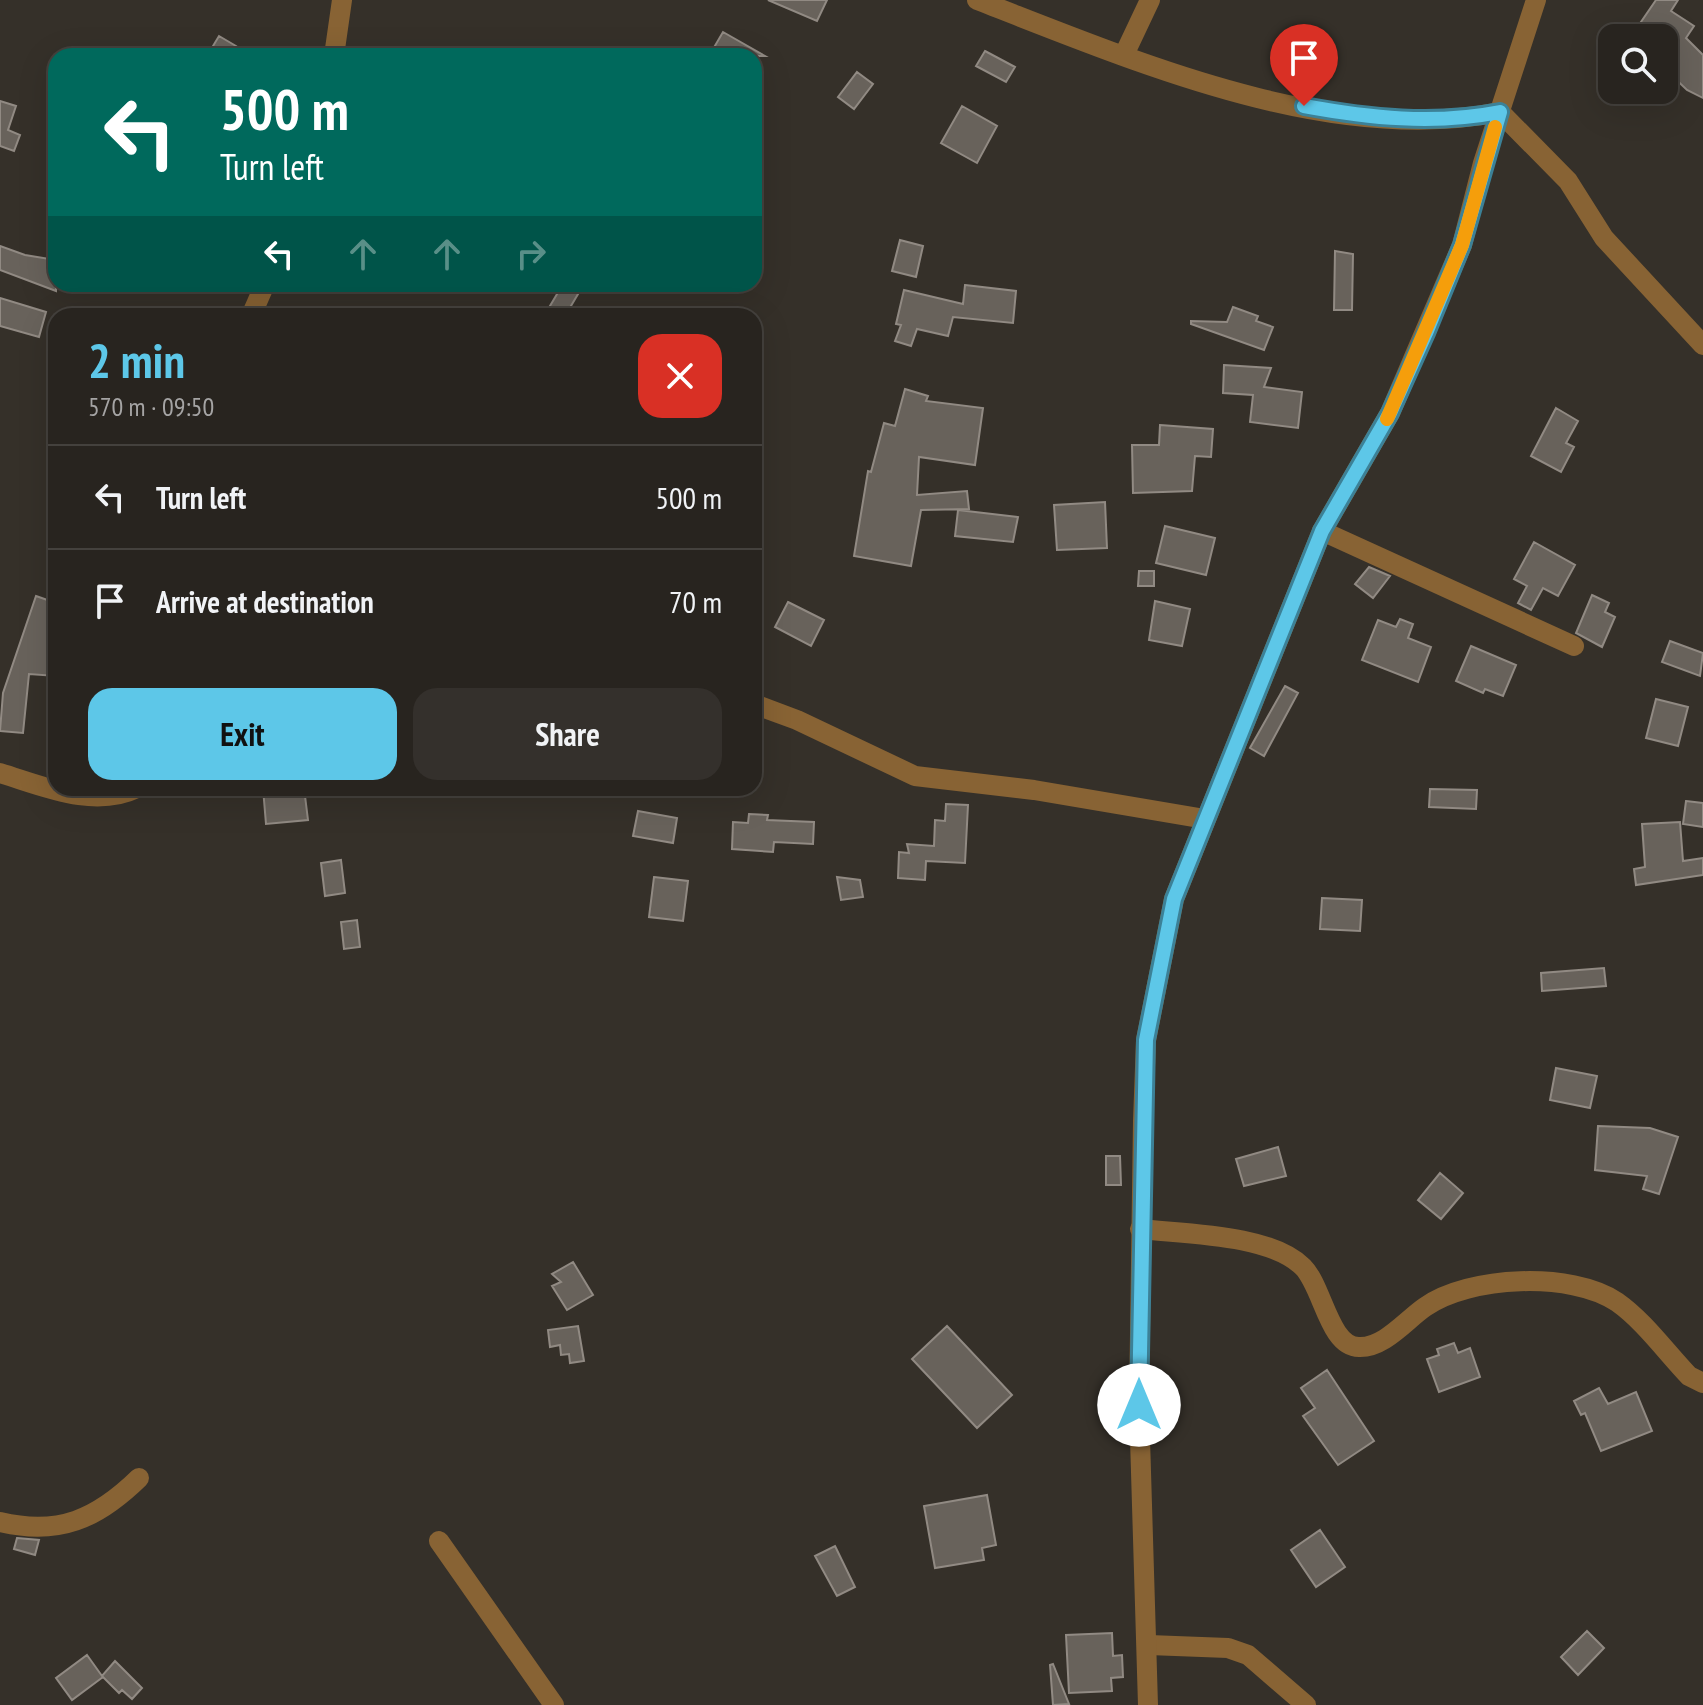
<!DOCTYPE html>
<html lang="en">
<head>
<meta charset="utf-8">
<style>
  :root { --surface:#28241f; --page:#34302c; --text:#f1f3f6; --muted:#a5a4a4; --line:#44413d; --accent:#5dc7e8 }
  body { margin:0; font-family:"PT Sans Narrow",sans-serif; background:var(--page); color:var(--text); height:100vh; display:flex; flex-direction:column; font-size:30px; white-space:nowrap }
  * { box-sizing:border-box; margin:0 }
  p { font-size:26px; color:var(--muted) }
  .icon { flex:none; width:44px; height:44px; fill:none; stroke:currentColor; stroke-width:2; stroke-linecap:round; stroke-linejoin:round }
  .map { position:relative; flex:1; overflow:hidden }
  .drawer { position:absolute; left:48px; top:308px; width:714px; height:488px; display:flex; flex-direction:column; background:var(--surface); border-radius:24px; box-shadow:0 8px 32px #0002,0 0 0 2px var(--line) }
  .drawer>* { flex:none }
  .top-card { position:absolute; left:48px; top:48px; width:714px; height:244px; border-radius:24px; box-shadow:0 8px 32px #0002,0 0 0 2px var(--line); background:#00695c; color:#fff; overflow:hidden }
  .tools { position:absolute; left:1598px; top:24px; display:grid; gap:16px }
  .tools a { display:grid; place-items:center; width:80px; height:80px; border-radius:16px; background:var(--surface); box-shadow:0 8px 32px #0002,0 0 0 2px var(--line); font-size:40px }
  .pin { position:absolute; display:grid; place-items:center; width:68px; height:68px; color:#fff; margin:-82px -34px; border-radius:50% 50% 50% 0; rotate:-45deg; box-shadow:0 0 8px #0007 }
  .pin .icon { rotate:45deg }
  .me { position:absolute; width:88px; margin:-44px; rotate:0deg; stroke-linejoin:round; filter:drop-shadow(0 0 6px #0008) }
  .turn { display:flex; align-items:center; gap:28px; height:168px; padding:0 40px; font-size:36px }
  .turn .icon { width:104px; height:104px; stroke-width:2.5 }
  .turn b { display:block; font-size:56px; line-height:68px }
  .lanes { display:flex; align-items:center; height:76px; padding:0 40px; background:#0003; justify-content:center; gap:40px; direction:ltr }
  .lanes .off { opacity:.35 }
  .round { display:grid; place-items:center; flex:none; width:84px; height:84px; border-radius:24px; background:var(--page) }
  .summary { display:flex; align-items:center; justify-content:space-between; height:136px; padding:0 40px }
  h1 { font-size:48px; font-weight:700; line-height:60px; color:var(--accent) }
  .primary-button { display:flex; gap:16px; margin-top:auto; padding:16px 40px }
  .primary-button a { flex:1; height:92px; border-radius:24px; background:var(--accent); color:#111; font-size:32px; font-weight:700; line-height:92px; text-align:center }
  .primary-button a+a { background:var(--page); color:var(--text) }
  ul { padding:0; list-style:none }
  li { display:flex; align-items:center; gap:24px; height:104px; padding:0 40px; border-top:2px solid var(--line) }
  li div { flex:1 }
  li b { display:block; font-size:30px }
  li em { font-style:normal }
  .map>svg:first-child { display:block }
</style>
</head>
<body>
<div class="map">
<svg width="1703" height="1705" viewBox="0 0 1703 1705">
  <rect width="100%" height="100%" fill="#353029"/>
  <path fill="#68625b" stroke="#918a83" stroke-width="2" d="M768,0H827L817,21Z
    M1656,0H1678L1671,11L1694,26L1686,38L1703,55V98L1687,90L1664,68V38H1630Z
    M723,32L765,56H709Z
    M219,36L236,46L230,56H207Z
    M985,51L1015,67L1006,82L976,66Z
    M857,72L873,84L854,109L838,97Z
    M0,101L16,106L8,130L20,135L14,151L0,146Z
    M962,106L997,126L977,163L941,143Z
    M900,240L923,246L916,277L892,271Z
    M0,246L25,255L56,260V291L0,270Z
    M1335,251L1353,254L1352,310H1334Z
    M563,284H584L565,316H544Z
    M965,285L1016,291L1013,323L953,317L948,336L917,329L911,346L895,341L901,325L896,324L904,290L963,304Z
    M0,298L46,312L39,337L0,326Z
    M1233,307L1258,316L1256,321L1273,327L1264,350L1191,324V321L1227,322Z
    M1224,365L1271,368L1264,387L1302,392L1298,428L1250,422L1253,395L1223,393Z
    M905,389L928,396L926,401L983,408L975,465L919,457L917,495L967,491L969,509L921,510L911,566L854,556L868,471L871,472L884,423L895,426Z
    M1556,408L1578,421L1566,443L1574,447L1561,472L1531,456Z
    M1160,425L1213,429L1211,457L1195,456L1192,491L1133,493L1132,445H1159Z
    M1105,502L1107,548L1057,550L1054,505Z
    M958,510L1018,517L1013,542L955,536Z
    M1165,526L1215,538L1206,575L1156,563Z
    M1534,542L1575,565L1558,596L1543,588L1531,610L1518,603L1527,586L1514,579Z
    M1369,567L1390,576L1373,598L1355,584Z
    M1139,571H1154V586H1138Z
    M1592,595L1609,603L1605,612L1615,617L1602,647L1576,633Z
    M36,596L56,603V676L29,674L23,733L0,731L3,693Z
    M1155,601L1190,609L1182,646L1149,640Z
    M788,602L824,620L811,646L775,627Z
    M1400,619L1413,624L1408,638L1431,647L1418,682L1362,660L1378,620L1396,627Z
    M1670,641L1703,653L1700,676L1662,662Z
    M1471,646L1516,665L1503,696L1485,689L1483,693L1456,681Z
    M1285,686L1298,693L1264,756L1250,748Z
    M1656,699L1688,707L1678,746L1646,738Z
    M263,788H304L308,820L266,824Z
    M1430,789L1477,790L1476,809L1429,807Z
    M1686,801L1703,803V827L1683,824Z
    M946,804L968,805L965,863L926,861L925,880L898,878L899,852L909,853L907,844L934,846L935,820L945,821Z
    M638,811L677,818L673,843L633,836Z
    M749,814L768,815L767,820L814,822L813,844L774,842L773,852L732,849L733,822L748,823Z
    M1680,822L1683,861L1703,858V875L1636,885L1634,869L1645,867L1642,824Z
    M341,860L345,893L325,896L321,863Z
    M654,877L688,881L683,921L649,917Z
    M837,877L860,880L863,897L841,900Z
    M1322,898L1362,900L1360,931L1320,929Z
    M357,920L360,947L344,949L341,922Z
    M1604,968L1606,986L1542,991L1541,973Z
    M1556,1068L1597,1076L1590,1108L1550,1100Z
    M1598,1126L1650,1128L1678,1137L1659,1194L1643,1189L1647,1176L1595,1170Z
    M1278,1147L1286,1176L1244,1186L1236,1159Z
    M1106,1156H1120L1121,1185H1106Z
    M1440,1173L1463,1193L1441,1219L1418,1200Z
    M573,1262L593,1295L567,1310L552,1286L561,1282L552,1274Z
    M578,1326L584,1361L570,1363L569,1354L561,1355L560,1345L550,1347L548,1330Z
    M947,1326L1012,1395L977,1428L912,1359Z
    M1454,1343L1458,1353L1470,1348L1480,1377L1439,1392L1427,1359L1439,1355L1437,1349Z
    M1327,1370L1374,1441L1338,1465L1303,1416L1315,1408L1301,1388Z
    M1599,1388L1608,1404L1636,1392L1652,1431L1601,1451L1585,1413L1581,1415L1574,1401Z
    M987,1495L996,1545L982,1548L984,1560L935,1568L924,1506Z
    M1320,1530L1345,1567L1316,1587L1291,1550Z
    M17,1538L39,1540L35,1555L14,1549Z
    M835,1546L855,1587L837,1596L815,1556Z
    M1587,1631L1604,1648L1578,1675L1561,1657Z
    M1112,1633L1113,1656L1122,1655L1123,1677L1111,1678L1112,1691L1069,1693L1066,1635Z
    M87,1655L102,1676L115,1661L142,1688L132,1699L122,1690L119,1693L103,1677L72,1700L56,1678Z
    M1053,1664L1069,1704L1053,1705L1050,1665Z"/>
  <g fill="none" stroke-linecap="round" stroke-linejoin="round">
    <path stroke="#886334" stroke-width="20" d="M977,0C1135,61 1329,146 1500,112L1568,181L1604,238L1703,345
      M1124,55L1150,0
      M334,56L342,0
      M251,316L265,284
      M1322,531L1574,646
      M754,704L797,720L915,776L1034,790L1205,819
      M0,773C43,786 94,809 137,788
      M1140,1229C1185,1234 1270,1234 1303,1267C1323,1287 1329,1347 1359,1347C1384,1348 1406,1320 1425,1307C1469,1276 1571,1271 1617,1302C1644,1321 1666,1352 1689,1376L1703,1383
      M0,1522C59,1536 97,1519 139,1478
      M439,1541L554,1705
      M1149,1645L1228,1648L1248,1655L1306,1705"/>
    <path stroke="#886334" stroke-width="20" d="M1148,1705L1139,1405L1143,1121L1146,1040L1174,899L1322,531L1390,413L1462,245L1483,163L1536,0"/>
  </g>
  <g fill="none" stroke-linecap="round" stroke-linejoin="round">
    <defs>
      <path id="route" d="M1139,1405L1146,1040L1174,899L1322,531L1390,413L1426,333L1462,245L1500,112C1434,125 1369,118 1304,106"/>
    </defs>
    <use href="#route" stroke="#3c8197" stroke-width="20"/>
    <use href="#route" stroke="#5dc7e8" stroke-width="14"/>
    <path stroke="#f59e0b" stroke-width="14" d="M1387,419L1462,245L1495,127"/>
  </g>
</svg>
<div class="tools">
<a><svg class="icon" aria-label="search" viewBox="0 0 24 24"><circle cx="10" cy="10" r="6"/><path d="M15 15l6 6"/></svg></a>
</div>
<div class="pin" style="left:1304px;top:106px;background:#d93025"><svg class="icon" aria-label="arrive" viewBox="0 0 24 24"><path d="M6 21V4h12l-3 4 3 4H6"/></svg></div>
<svg class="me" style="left:1139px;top:1405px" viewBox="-20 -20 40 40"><circle r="19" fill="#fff"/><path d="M0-13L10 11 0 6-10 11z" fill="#5dc7e8"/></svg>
<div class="top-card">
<div class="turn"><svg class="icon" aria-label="left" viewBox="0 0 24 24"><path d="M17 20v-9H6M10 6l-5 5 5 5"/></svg><div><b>500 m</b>Turn left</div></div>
<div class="lanes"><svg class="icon" aria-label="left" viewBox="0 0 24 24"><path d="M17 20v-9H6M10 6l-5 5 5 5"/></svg><svg class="icon off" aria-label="ahead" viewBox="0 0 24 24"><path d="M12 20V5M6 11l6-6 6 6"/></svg><svg class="icon off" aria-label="ahead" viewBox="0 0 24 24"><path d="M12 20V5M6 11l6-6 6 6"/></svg><svg class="icon off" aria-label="right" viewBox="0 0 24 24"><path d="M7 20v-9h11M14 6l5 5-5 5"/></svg></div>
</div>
<section class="drawer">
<div class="summary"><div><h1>2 min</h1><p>570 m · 09:50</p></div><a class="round" style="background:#d93025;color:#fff"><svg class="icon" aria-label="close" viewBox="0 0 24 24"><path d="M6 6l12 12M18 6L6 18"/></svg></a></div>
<ul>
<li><svg class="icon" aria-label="left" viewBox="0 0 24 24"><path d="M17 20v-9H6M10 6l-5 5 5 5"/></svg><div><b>Turn left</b></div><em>500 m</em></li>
<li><svg class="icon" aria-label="arrive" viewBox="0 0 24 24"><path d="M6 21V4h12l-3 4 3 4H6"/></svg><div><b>Arrive at destination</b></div><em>70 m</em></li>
</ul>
<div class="primary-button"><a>Exit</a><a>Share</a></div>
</section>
</div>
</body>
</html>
